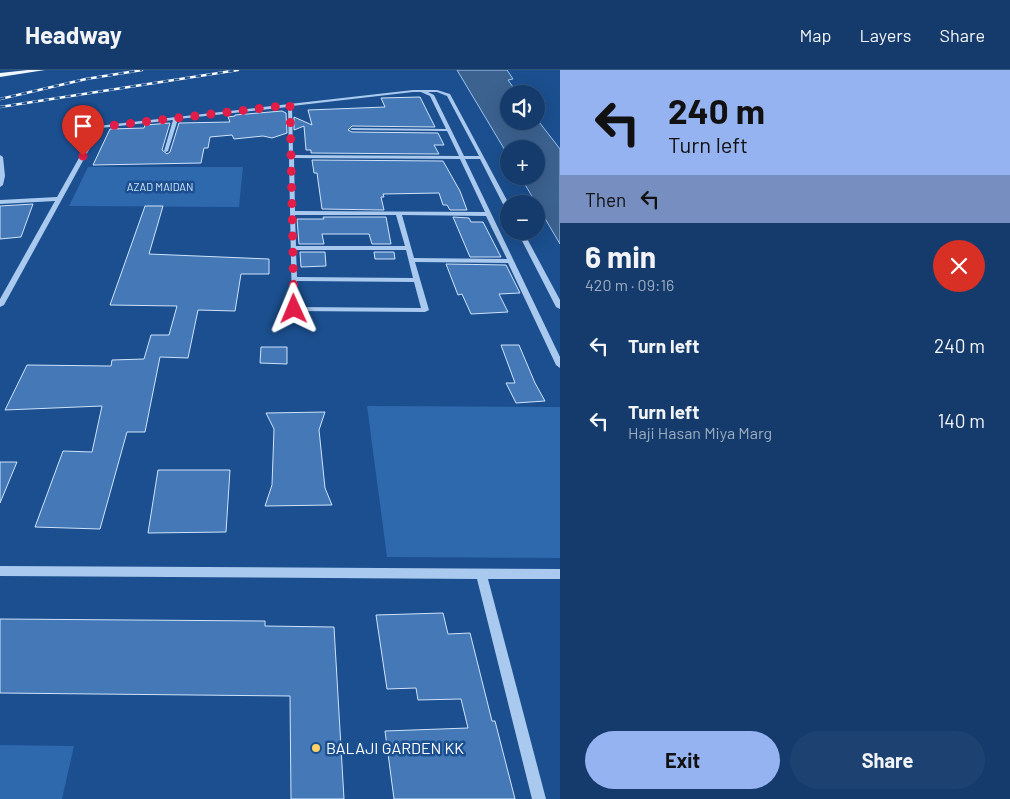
<!DOCTYPE html>
<html lang="en">
<head>
<meta charset="utf-8">
<style>
  :root { --surface:#143b6b; --page:#1d4271; --text:#f1f3f6; --muted:#9dadc1; --line:#33557e; --accent:#95b2f1 }
  body { margin:0; font-family:Barlow,sans-serif; background:var(--page); color:var(--text); height:100vh; display:flex; flex-direction:column; font-size:19px; white-space:nowrap }
  * { box-sizing:border-box; margin:0 }
  p { font-size:16px; color:var(--muted) }
  .icon { flex:none; width:28px; height:28px; fill:none; stroke:currentColor; stroke-width:2; stroke-linecap:round; stroke-linejoin:round }
  .map { position:relative; flex:1; overflow:hidden }
  .sheet { display:flex; flex-direction:column; background:var(--surface); width:450px }
  .sheet>* { flex:none }
  .banner { background:#95b2f1; color:#111; overflow:hidden }
  .buttons { position:absolute; left:500px; top:15px; display:grid; gap:10px }
  .buttons a { display:grid; place-items:center; width:45px; height:45px; border-radius:50%; background:var(--surface); box-shadow:0 5px 20px #0002,0 0 0 1px var(--line); font-size:25px }
  .pin { position:absolute; display:grid; place-items:center; width:42px; height:42px; color:#fff; margin:-51px -21px; border-radius:50% 50% 50% 0; rotate:-45deg; box-shadow:0 0 5px #0007 }
  .pin .icon { rotate:45deg }
  .me { position:absolute; width:55px; margin:-28px; rotate:359deg; stroke-linejoin:round; filter:drop-shadow(0 0 4px #0008) }
  .turn { display:flex; align-items:center; gap:18px; height:105px; padding:0 25px; font-size:22px }
  .turn .icon { width:65px; height:65px; stroke-width:2.5 }
  .turn b { display:block; font-size:35px; line-height:42px }
  .then { display:flex; align-items:center; height:48px; padding:0 25px; background:#0003; gap:10px; font-size:19px }
  .round { display:grid; place-items:center; flex:none; width:52px; height:52px; border-radius:26px; background:var(--page) }
  .headline { display:flex; align-items:center; justify-content:space-between; height:85px; padding:0 25px }
  h1 { font-size:30px; font-weight:700; line-height:38px }
  .cta { display:flex; gap:10px; margin-top:auto; padding:10px 25px }
  .cta a { flex:1; height:58px; border-radius:30px; background:var(--accent); color:#111; font-size:20px; font-weight:700; line-height:58px; text-align:center }
  .cta a+a { background:var(--page); color:var(--text) }
  ul { padding:0; list-style:none }
  li { display:flex; align-items:center; gap:15px; height:75px; padding:0 25px }
  li div { flex:1 }
  li b { display:block; font-size:19px }
  li em { font-style:normal }
  header { display:flex; align-items:center; gap:30px; box-sizing:border-box; height:70px; padding:0 25px; background:var(--surface); border-bottom:1px solid var(--line) }
  header strong { font-size:24px }
  nav { display:flex; gap:28px; margin-inline-start:auto; font-size:18px }
  main { display:flex; flex:1; min-height:0 }
  .map>svg:first-child { display:block }
</style>
</head>
<body>
<header>
<strong>Headway</strong>
<nav><a>Map</a><a>Layers</a><a>Share</a></nav>
</header>
<main>
<div class="map">
<svg width="560" height="729" viewBox="0 0 560 729">
  <rect width="100%" height="100%" fill="#1b4f8f"/>
  <path fill="#2e69ad" d="M88,97H243L239,137L69,136Z
    M367,336L560,337V488L387,487Z
    M0,675L74,676L62,729H0Z"/>
  <path fill="#3c6290" stroke="#9cc4f0" d="M457,0H507L513,9L508,10L518,24H509V51H536V48L560,79V174L520,106H536V79H509V87Z"/>
  <path fill="#4478b7" stroke="#cfe3fa" d="M420,27L435,57L352,56L348,60L352,62L438,63L444,75H434L439,84L311,83V80H306L304,56L294,60V47L312,55L308,40L385,37L381,28Z
    M282,41L286,43L287,63L272,68L263,66L234,69L232,65L210,67L208,78H204L201,93L93,95L110,59L144,58L145,55L170,53L162,80L167,84L170,82L179,53L230,52L228,47L235,46V45Z
    M312,90L443,91L460,121L467,140H450L447,135H443L439,123L383,124L384,127H381L384,140L322,139L317,103H314Z
    M33,134L21,167L0,169V136Z
    M145,136H163L149,184L269,189V204H241L235,241L198,240L188,288L160,287L145,362H127L100,459L35,457L63,381L92,382L102,336L5,340L27,295L111,296L112,290L144,289L151,265H169L177,236L110,235Z
    M323,147H386L391,174H372L369,164H322L324,174H299L297,149H324Z
    M453,147L469,148L471,152H483L501,187H470Z
    M300,182H325L326,196L301,197Z
    M374,182H394L395,189H375Z
    M446,194L506,195L520,223L499,224L508,242L471,244L462,224L458,225Z
    M501,275H519L535,313L545,331L516,333L506,313H515Z
    M261,277H287V294L260,293Z
    M325,342L319,360L325,418L332,435L265,436L272,415L274,359L266,343Z
    M0,392H17L0,433Z
    M158,400H230L226,462L148,463Z
    M443,543L448,564L470,563L492,651H495L515,729H394L385,661L468,658L461,629L418,630L416,618L387,619L376,545Z
    M0,549L265,551V556L334,557L344,729H291L290,626L0,623Z"/>
  <g fill="none" stroke-linecap="round" stroke-linejoin="round">
    <path fill="#a9c9ee" fill-rule="evenodd" d="M413,20H437L450,24L509,134V142L506,140L480,89H465L560,287V298L556,295L508,193L415,192L429,240L425,242L292,241L288,37L178,49L168,81L166,82L164,81L173,50L101,58L4,235L0,237V229L55,131L0,134V130L57,127L97,56ZM413,22H421L430,26L446,59L352,58L350,59L352,60L447,61L459,86L293,85L292,36ZM428,22H437L447,26L479,86H464L434,25ZM294,88L460,89L485,142L295,141ZM295,145H396L405,176H296ZM402,145L486,146L507,189L414,188ZM296,180H406L413,208L297,207ZM297,211L414,212L421,238L297,237Z
      M0,85L3,87L5,106L3,115L0,117Z
      M517,161H523L560,230V239L556,237Z
      M0,496L560,499V509H488L546,729H532L477,509L0,506Z"/>
    <path fill="#f0f6ff" fill-rule="evenodd" d="M28,0H45L0,7V3Z"/>
    <defs>
      <path id="rail" d="M0,29L86,9L142,0
        M0,37L238,0"/>
    </defs>
    <use href="#rail" stroke="#fff" stroke-width="2.5"/>
    <use href="#rail" stroke="#1b4f8f" stroke-width="2" stroke-dasharray="5.5" stroke-linecap="butt"/>
  </g>
  <g fill="none" stroke-linecap="round" stroke-linejoin="round">
    <path stroke="#e11d48" stroke-width="9" stroke-dasharray="0 16.2" d="M83,86L99,57L290,35L294,239"/>
  </g>
  <circle fill="#ffd166" stroke="#1b4f8f" stroke-width="2" cx="316" cy="678" r="5"/>
  <g text-anchor="middle" stroke-width="5" stroke-linejoin="round" paint-order="stroke">
    <g font-size="11" fill="#cfe3fa" stroke="#1b4f8f">
      <text x="160" y="121">AZAD MAIDAN</text>
    </g>
    <g font-size="16" fill="#fff" stroke="#1b4f8f" text-anchor="start">
      <text x="326" y="684">BALAJI GARDEN KK</text>
    </g>
  </g>
</svg>
<div class="buttons">
<a><svg class="icon" aria-label="sound" viewBox="0 0 24 24"><path d="M4 9h4l5-4v14l-5-4H4zM17 9q2 3 0 6"/></svg></a>
<a>+</a>
<a>−</a>
</div>
<div class="pin" style="left:83px;top:86px;background:#d93025"><svg class="icon" aria-label="arrive" viewBox="0 0 24 24"><path d="M6 21V4h12l-3 4 3 4H6"/></svg></div>
<svg class="me" style="left:294px;top:239px" viewBox="-20 -20 40 40"><path d="M0-17L14 15 0 8-14 15z" fill="#e11d48" stroke="#fff" stroke-width="4"/></svg>
</div>
<section class="sheet">
<div class="banner">
<div class="turn"><svg class="icon" aria-label="left" viewBox="0 0 24 24"><path d="M17 20v-9H6M10 6l-5 5 5 5"/></svg><div><b>240 m</b>Turn left</div></div>
<div class="then">Then<svg class="icon" aria-label="left" viewBox="0 0 24 24"><path d="M17 20v-9H6M10 6l-5 5 5 5"/></svg></div>
</div>
<div class="headline"><div><h1>6 min</h1><p>420 m · 09:16</p></div><a class="round" style="background:#d93025;color:#fff"><svg class="icon" aria-label="close" viewBox="0 0 24 24"><path d="M6 6l12 12M18 6L6 18"/></svg></a></div>
<ul>
<li><svg class="icon" aria-label="left" viewBox="0 0 24 24"><path d="M17 20v-9H6M10 6l-5 5 5 5"/></svg><div><b>Turn left</b></div><em>240 m</em></li>
<li><svg class="icon" aria-label="left" viewBox="0 0 24 24"><path d="M17 20v-9H6M10 6l-5 5 5 5"/></svg><div><b>Turn left</b><p>Haji Hasan Miya Marg</p></div><em>140 m</em></li>
</ul>
<div class="cta"><a>Exit</a><a>Share</a></div>
</section>
</main>
</body>
</html>
